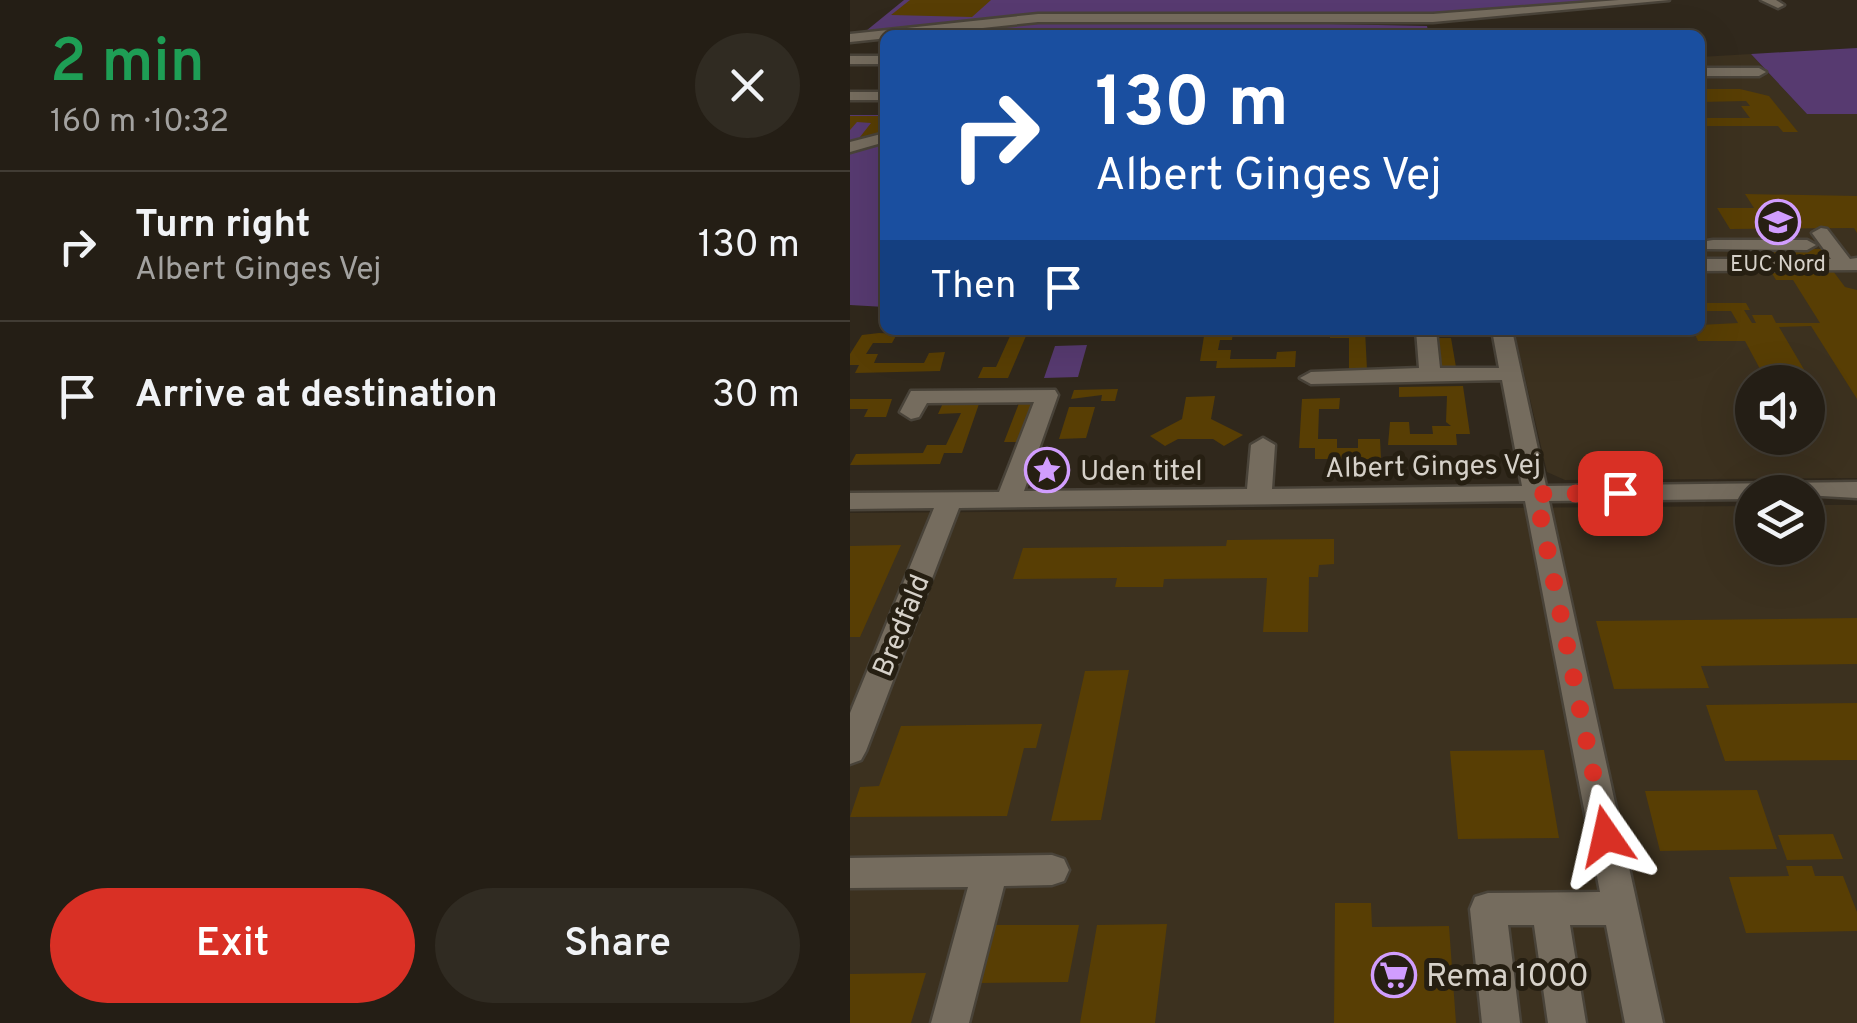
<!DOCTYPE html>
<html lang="en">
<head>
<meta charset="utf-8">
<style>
  :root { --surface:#241e15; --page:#302b22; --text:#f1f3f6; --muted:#a3a2a0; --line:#413c34; --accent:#d93025 }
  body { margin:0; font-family:Overpass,sans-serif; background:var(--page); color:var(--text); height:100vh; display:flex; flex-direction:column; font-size:38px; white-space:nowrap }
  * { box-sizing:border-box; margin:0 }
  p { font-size:32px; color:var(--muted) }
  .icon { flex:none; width:55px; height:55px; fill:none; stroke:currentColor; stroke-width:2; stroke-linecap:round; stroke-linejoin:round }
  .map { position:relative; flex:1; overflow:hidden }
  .side { display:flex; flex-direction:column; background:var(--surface); width:850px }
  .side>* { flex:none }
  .top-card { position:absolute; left:30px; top:30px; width:825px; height:305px; border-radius:15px; box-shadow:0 10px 40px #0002,0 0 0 2px var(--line); background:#1a4fa0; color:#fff; overflow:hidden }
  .buttons { position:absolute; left:885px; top:365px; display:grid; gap:20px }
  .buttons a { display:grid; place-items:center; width:90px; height:90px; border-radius:50%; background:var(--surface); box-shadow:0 10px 40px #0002,0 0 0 2px var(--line); font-size:50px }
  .pin { position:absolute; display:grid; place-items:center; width:85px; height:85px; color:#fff; margin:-42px; border-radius:20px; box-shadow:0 5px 15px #0006 }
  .me { position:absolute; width:110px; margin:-55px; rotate:349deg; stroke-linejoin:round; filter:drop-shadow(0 0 8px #0008) }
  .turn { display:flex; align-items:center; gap:35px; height:210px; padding:0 50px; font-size:45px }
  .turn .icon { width:130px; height:130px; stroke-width:2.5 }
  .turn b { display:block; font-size:70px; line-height:85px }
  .then { display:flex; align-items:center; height:95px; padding:0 50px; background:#0003; gap:20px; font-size:38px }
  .round { display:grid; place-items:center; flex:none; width:105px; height:105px; border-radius:52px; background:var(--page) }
  .overview { display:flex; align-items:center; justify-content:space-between; height:170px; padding:0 50px }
  h1 { font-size:60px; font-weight:600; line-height:75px; color:#1e9e55 }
  .button { display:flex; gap:20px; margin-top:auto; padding:20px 50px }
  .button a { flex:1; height:115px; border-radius:60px; background:var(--accent); color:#fff; font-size:40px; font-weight:600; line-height:115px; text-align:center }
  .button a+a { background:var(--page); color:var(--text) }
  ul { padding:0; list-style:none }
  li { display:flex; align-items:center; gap:30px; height:150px; padding:0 50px; border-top:2px solid var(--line) }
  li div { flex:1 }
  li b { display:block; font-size:38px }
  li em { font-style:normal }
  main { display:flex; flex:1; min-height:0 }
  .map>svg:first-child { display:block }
</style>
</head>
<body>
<main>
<section class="side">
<div class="overview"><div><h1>2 min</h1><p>160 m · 10:32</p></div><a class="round"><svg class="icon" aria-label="close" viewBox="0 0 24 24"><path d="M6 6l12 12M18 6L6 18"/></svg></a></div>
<ul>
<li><svg class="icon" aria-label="right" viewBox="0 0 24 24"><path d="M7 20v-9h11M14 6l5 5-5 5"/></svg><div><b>Turn right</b><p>Albert Ginges Vej</p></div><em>130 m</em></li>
<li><svg class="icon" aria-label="arrive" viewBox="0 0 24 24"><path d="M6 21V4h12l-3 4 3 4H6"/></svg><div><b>Arrive at destination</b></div><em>30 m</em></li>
</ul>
<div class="button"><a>Exit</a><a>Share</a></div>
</section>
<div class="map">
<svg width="1007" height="1023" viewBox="0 0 1007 1023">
  <rect width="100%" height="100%" fill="#30281c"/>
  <path fill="#3c311f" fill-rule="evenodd" d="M901,54L957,114H1007V478L715,480L697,472L664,330H850V57ZM902,382H958V438H902Z
    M958,505H1007V1023H0V513L902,506V548H958Z"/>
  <path fill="#573a70" d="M54,0H796L583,15H197L11,35Z
    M232,19L577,26L579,35H45Z
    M1007,48V114H957L901,54Z
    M0,115H35V307L0,305Z
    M237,345L228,377L194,378L205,346Z"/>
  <path fill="#583e04" d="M60,0H141L122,17L41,15Z
    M850,89H890L919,96L948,132H933L928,126H850V118H900L891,106H900L896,101L850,102Z
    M0,116H35V128L26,137H10L21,123L7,122L0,130Z
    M895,194L1007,196V233L1004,228L880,229L867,208H904Z
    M922,249H971L978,259H928Z
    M920,270L983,271L995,287L1007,290V399L961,326L929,327L972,400H958V382H917L895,341H848L843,330H850V325L888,323L881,311H850V303H896L900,310H894L902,323H906L902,315H922L926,323H970L943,280H926Z
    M355,330H383L382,340H370L368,350H381L380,359H426L427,352L446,351L445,367L366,368L367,361H350Z
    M480,330H515L517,370H499V338H480Z
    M29,333L47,334L42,343H23L16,354H28L24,363H74L79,353L95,352L90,371L5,373L9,365H0V354L12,335Z
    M160,336H176L158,378H128L133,367H146Z
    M587,338H601L606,367H591Z
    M613,386L620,434H606L607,445H538L540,422H559L560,434H583L582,426H601L596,422L597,396L549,397V387Z
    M268,389L265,401H251L252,395L221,399L224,390Z
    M365,396L361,419L393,435L374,446L363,439H328L315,446L300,436L332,419L336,397Z
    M171,398H187L170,442H154Z
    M490,398L489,409H469L468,439H487V448H508V439H530L531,459H465V448H449L452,399Z
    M0,399H42L36,417H14L18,409H0Z
    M130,401L112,453H94L90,464L0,465L6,454L73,453L77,445H96L111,413L88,414L93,403Z
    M219,407H245L236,438L209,439Z
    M484,539V564L469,565L468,577H459L458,632H413L417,578L314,579L313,587H265L267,578L163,579L173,548L376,546L377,540Z
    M51,545L10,637H0V546Z
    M1007,618V664L851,666L859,688L764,689L746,621Z
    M279,670L251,820L201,821L235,671Z
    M1007,703V760L875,761L856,705Z
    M192,724L186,748H174L157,816L0,817L10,787L29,786L51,726Z
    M694,750L709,838L608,839L600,751Z
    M907,790L927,849L810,851L795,791Z
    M983,834L993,859L937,860L928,835Z
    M936,866H962L965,876H993L1007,912V931L896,933L879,877L939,876Z
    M485,903H521L522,927L599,926L606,1023H484Z
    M317,924L305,1023H230L247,925Z
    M143,925H229L218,982L129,983Z
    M76,973L61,1023H0V974Z"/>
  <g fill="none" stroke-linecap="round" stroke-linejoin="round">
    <defs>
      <path id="minor" d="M769,0H819L583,22H188L0,42V34L188,14H583Z
        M911,0H926L934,5L928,8Z
        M0,56H35V64H0Z
        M850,68H909L916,72L909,76H850Z
        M0,92H35V100H0Z
        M35,133V142L0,152V142Z
        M971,228L977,229L1000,259L1007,258V270L850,271V259H981L962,233Z
        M863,240H957L966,245L957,250L857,249V241Z
        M566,330H586L590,368H649L642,330H662L696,486L1007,482V498L902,492V499L699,501L813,1023H775L756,925H720L736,1023H698L684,925H658L670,1023H632L620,909L625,897L638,893L750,892L675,501L109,508L16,751L11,760L0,764V713L84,508L0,509V493L149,492L184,402L77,403L69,417L61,419L50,412L61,391L205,390L208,395L174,491L397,489L401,445L413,438L425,445L422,489L672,486L652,380L461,384L450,378L461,372L569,368Z
        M202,855L214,859L219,870L214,881L202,885L154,886L119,1023H81L118,887L0,888V858Z"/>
    </defs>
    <use href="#minor" stroke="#494339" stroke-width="5"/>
    <use href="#minor" fill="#756c5e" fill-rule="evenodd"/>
  </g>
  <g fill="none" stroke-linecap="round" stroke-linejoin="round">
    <path stroke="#d93025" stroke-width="18" stroke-dasharray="0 32.4" d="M756,836L686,494L770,493"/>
  </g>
  <defs>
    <symbol id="school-ring" viewBox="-11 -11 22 22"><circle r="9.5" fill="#261f12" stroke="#d19dfe" stroke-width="1.5"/><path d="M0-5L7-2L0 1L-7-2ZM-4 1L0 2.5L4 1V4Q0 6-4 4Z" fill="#d19dfe"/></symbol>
    <symbol id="sight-ring" viewBox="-11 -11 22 22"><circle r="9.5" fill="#261f12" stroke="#d19dfe" stroke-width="1.5"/><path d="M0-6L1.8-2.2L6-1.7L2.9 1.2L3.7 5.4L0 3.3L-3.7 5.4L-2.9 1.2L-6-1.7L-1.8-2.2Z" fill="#d19dfe"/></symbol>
    <symbol id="supermarket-ring" viewBox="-11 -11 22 22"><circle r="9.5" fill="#261f12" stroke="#d19dfe" stroke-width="1.5"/><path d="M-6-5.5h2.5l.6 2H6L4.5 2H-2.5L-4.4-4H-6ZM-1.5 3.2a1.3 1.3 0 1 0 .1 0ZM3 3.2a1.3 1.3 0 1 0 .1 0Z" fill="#d19dfe"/></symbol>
  </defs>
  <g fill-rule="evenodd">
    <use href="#school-ring" x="903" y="197" width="50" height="50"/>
    <use href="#sight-ring" x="172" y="445" width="50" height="50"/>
    <use href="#supermarket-ring" x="519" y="950" width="50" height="50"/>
  </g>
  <g text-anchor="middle" stroke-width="10" stroke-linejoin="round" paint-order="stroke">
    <g font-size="22" fill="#d6d1c9" stroke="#261f12">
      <text x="928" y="271">EUC Nord</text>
    </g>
    <g font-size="28" fill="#d6d1c9" stroke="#261f12">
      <text transform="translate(583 465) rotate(-1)" y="10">Albert Ginges Vej</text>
      <text transform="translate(50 625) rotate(-68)" y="10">Bredfald</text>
    </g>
    <g font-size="28" fill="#d6d1c9" stroke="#261f12" text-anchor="start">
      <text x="230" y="480">Uden titel</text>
    </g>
    <g font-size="32" fill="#d6d1c9" stroke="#261f12" text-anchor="start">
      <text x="576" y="986">Rema 1000</text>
    </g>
  </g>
</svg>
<div class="buttons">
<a><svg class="icon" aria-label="sound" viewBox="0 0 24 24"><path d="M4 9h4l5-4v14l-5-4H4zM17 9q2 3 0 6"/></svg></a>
<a><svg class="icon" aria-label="layers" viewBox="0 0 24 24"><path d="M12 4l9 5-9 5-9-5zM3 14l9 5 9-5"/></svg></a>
</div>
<div class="pin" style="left:770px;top:493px;background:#d93025"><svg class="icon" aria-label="arrive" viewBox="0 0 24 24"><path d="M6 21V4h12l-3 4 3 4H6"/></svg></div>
<svg class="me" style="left:756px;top:836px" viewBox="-20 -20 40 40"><path d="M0-17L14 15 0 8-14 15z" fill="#d93025" stroke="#fff" stroke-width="4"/></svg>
<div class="top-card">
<div class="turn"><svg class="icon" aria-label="right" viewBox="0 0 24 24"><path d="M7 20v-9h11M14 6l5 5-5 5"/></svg><div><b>130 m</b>Albert Ginges Vej</div></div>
<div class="then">Then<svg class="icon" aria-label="arrive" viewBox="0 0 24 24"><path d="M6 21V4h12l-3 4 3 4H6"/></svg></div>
</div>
</div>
</main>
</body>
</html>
